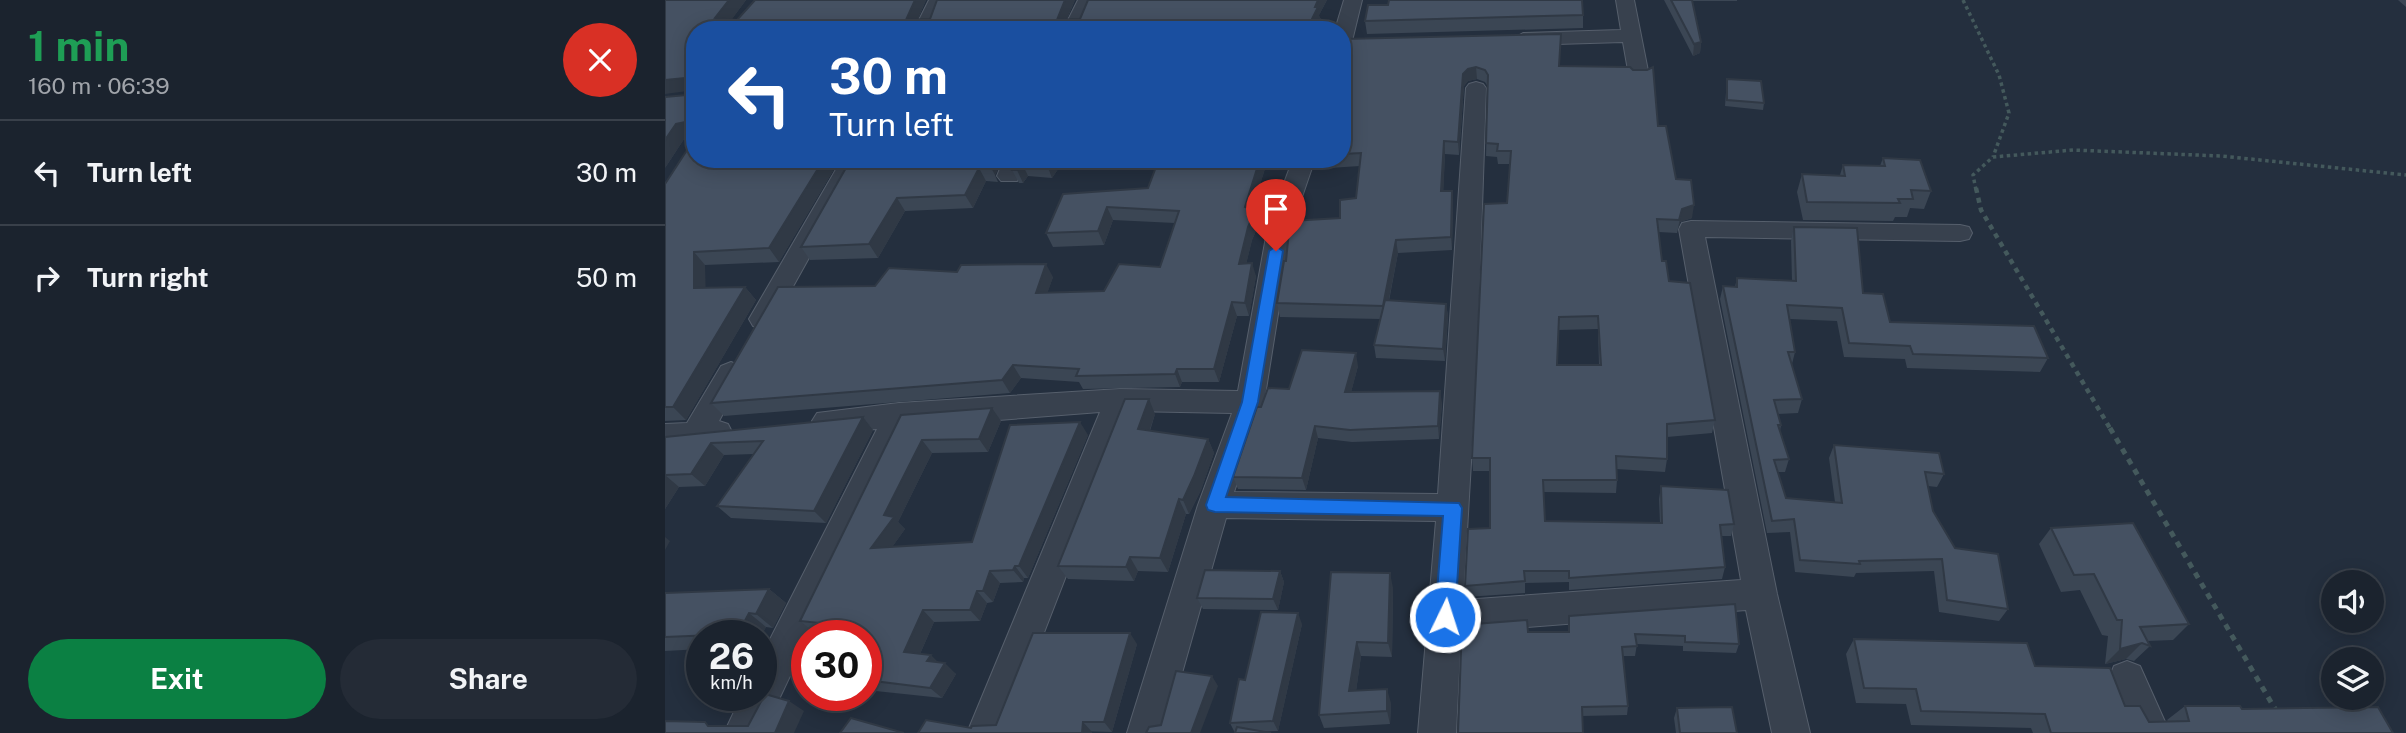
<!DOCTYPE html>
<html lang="en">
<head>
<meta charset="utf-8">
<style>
  :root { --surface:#1b232e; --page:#242b36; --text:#f1f3f6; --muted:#a0a4aa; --line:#39404a; --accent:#0b8043 }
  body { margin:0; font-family:"Public Sans",sans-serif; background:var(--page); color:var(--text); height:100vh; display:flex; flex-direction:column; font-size:26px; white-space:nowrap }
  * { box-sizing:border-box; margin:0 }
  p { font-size:23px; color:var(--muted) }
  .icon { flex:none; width:38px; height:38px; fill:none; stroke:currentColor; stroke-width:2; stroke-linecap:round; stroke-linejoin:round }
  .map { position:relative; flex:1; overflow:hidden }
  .drawer { display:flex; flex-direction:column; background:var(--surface); width:665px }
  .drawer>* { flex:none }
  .hud { position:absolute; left:21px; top:21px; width:665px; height:147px; border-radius:28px; box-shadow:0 4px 18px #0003,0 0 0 2px var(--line); background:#1a4fa0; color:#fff; overflow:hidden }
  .controls { position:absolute; left:1656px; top:570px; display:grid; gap:14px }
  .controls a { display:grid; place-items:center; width:63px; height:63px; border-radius:50%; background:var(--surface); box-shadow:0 4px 18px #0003,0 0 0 2px var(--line); font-size:35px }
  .speed { position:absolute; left:21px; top:620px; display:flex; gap:14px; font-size:35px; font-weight:700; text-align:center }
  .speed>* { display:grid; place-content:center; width:91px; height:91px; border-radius:50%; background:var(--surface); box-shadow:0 4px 18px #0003,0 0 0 2px var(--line); line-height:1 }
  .speed small { font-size:18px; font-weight:400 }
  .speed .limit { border:10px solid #d22; background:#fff; color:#111 }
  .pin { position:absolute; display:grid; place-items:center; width:60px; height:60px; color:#fff; margin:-72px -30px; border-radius:50% 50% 50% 0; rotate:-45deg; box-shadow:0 0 7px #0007 }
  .pin .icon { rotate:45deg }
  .me { position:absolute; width:77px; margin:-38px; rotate:4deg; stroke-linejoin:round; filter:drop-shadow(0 0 5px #0008) }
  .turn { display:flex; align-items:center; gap:24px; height:147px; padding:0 28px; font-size:32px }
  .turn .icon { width:91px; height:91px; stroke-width:2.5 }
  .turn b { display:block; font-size:49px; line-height:60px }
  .round { display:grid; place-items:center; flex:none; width:74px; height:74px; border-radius:37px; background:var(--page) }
  .headline { display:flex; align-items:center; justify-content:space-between; height:119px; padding:0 28px }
  h1 { font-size:42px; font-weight:700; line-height:52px; color:#1e9e55 }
  .button { display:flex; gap:14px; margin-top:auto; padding:14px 28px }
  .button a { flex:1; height:80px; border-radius:42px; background:var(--accent); color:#fff; font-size:28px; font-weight:700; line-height:80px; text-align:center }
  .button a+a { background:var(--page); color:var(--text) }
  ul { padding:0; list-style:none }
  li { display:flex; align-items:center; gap:21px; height:105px; padding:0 28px; border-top:2px solid var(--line) }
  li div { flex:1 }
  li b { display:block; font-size:26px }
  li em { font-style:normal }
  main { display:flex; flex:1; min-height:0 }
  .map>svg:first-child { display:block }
</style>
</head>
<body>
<main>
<section class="drawer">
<div class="headline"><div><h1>1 min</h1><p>160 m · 06:39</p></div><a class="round" style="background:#d93025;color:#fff"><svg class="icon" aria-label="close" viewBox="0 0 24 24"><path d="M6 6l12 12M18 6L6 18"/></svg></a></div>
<ul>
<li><svg class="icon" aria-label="left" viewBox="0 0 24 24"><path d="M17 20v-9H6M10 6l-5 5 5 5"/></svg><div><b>Turn left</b></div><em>30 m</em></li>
<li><svg class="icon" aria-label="right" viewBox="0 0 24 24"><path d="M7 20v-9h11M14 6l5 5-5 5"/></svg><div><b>Turn right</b></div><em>50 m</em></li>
</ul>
<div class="button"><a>Exit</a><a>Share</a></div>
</section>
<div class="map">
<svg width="1741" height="733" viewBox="0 0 1741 733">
  <rect width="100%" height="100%" fill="#242f3e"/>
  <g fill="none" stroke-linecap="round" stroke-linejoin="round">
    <defs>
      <path id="minor" d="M264,0H282L269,30H249Z
        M413,0H431L417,30H398Z
        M679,0H697L687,41L677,47V30H670Z
        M951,0H969L984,76L981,80H967L964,76L958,42L858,45L848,39L858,33L956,30Z
        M811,82L818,84L821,88L812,359L798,600L1076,580L1014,229L1017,223L1026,221L1295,225L1304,227L1307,233L1304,239L1295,241L1040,237L1112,594L1145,733H1107L1081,610L796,632L791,733H753L771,521L561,518L500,733H462L533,505L567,413L465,411L340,733H302L435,412L243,427L98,733H59L77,695H96V657L212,429L162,432L152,429L147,421L152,413L234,403L455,389L573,391L603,226L628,159H650L627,226L599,402L569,492L773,494L801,88L804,84Z
        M177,159H199L106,326L97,329L88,326L84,319Z
        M339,159H361L352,181H336L332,176Z
        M66,362L76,366L80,373L54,421L63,424L67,432L63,440L52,444L0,448V424L22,423L56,366Z
        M1462,661L1475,666L1505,733H1467L1444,678L1449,666Z"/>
    </defs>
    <use href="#minor" stroke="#565f6c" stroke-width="2"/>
    <path stroke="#44595c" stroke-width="3.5" stroke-dasharray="3.5 3.5" stroke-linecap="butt" d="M1298,0L1334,75L1344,113L1328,157
      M1311,190L1308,175L1328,157L1408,150L1556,156L1741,175"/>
    <path stroke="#44595c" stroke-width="4.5" stroke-dasharray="5 5" stroke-linecap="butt" d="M1311,188L1316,210L1446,430"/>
    <path stroke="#44595c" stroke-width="5" stroke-dasharray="6 6" stroke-linecap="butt" d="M1445,428L1613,714"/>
    <use href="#minor" fill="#38414e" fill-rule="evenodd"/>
  </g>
  <path fill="#3b4654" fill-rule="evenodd" d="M0,0H81L66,20H72L261,0L253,19H265L410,0L402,19H415L423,0H662L654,15L657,30H30V159H175L114,262L40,265V288L80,287L91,300L21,420L0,421V184L24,147V136H21L0,168L21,95L23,92Z
    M999,0H1072V1H1027L1036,42L1035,53L1028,56Z
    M1733,0H1741V7Z
    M918,15V28L702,34L700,21Z
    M677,39L895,66L993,126L1011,179L1027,218L1015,222L1012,233L994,232L997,261L1004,281L1050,420L1047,433L1002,437V459L1000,472L951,469L952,480L951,493L878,492L880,521L995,523L994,499L996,486L1069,524L1066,536H1057L1060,567L1057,579L904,590V582L860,583V593L801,597L800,586L825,528V471H808L807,458L842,203L845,164H833L832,157L821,156L823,87L820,82L812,79L803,81L799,86L794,155L780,154L778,191H787L788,204L787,250L733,253L724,301L781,304L783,316L780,361L711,358L709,345L716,319L615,317L612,303L621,261L675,218L691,198L695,166L649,169L647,159H677ZM933,329L934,365H892L893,330Z
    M1062,79L1099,103L1098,110L1060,106Z
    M1218,158L1266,191L1259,209L1245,208L1242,217H1230L1228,221L1138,220L1132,192L1137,174L1175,175L1178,165L1215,166Z
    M186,159H338L330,175L333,182L321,181L308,208L240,211L213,258L145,260L136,247Z
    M351,159H400L387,178L363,176L358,183H354L347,170Z
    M603,159L587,210L594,224L587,240L581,264L591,276L584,316H572L554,382H517L515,387L418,389L414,382L356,378L345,393L59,416L46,403L210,286L292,272L388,277L382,293L439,291L495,267L510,223L448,220L439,245L388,247L381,233L483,188Z
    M1129,227L1198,293L1225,322L1383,358L1375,372L1242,368L1240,359L1179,357L1172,321L1125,319L1130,352L1127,364L1137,399L1133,413L1113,414L1116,425L1115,431L1124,459L1120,472H1113L1121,498L1170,502L1164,458L1169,445L1279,474L1272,487L1263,486L1268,511L1290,548L1343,609L1334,621L1274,612L1269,571L1191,573L1189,577L1130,572L1125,532L1102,533L1055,299L1058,286L1070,287L1072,278L1127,281L1126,241Z
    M693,366L686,392L777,403L774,439L687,442L653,438L641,490L573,489L568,477L596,407L624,389Z
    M490,414L485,431L543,439L549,453L536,490L524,514H521L503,572L473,571L469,581L403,579L393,566Z
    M236,415L336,421L323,452L267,453L233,522L240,529L227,547L307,542L423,435L363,578H359L358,582L335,583L328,602L322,603L315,621L269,622L255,654L273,662L291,674L277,698L201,690V635L149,632L135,621Z
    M198,417L208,430L161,523L66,518L52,506L89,454L59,455L40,486L14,487L0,509V437Z
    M1386,528L1524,624L1508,640L1482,641L1485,646L1469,661L1461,659L1440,664L1443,636L1437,635L1415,590L1396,592L1374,544Z
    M615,571L619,582L613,610L538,609L532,598Z
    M666,572L728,588L727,657L696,656L691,691L726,703L725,724L659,728L654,715Z
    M104,589L121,603L108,628L101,627L96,636V635H37V649L0,651V593Z
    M904,616L1074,644L1071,653L1018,651V646L972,644L970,656H958L963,706L962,715L917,716L863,632H904Z
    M637,624L613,731L570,733L565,723L580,680Z
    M1189,639L1370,666L1460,706L1484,722L1503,721L1502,720L1520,706L1577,709L1728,733H1368L1366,728L1246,725L1241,704L1191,703L1181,654Z
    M472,644L447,732L306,728L331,725Z
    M1012,708L1072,733H1011L1009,718Z"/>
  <path fill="#303945" d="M64,0H81L59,30L50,18Z
    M250,0H261L248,30L241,20Z
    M400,0H410L397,30L392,20Z
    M653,0H662L654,15L655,19H647L650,7Z
    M655,19L657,30H651Z
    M1036,42L1035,53L1028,56L1029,44Z
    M811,67L812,79L803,81L799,86L794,155L793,142L798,74L803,69Z
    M20,78L30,90L0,94V80Z
    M20,122L29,134L21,136L0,168V140L11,124Z
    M779,141L780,154L778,204L776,191Z
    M159,159H175L114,262L104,248Z
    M324,159H338L330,175L323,162Z
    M385,159H400L387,178L382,165Z
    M595,159H603L584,220L580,207Z
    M357,163L363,176L358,183L352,170Z
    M314,168L321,181L308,208L300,195Z
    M787,191L788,204L787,250L786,237Z
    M232,198L240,211L213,258L204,244Z
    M1029,205L1027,218L1015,222L1012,233L1017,209Z
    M442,207L448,220L439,245L433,231Z
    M590,211L594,224L587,240L578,277L574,264L583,227Z
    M731,240L733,253L720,319L718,306Z
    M29,252L40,265L41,301L29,288Z
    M587,263L591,276L584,316L580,303Z
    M381,264L388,277L378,306L371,293Z
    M80,287L91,300L21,420L8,407Z
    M567,302L572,316L554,382L549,369Z
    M781,304L783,316L780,361L778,349Z
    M691,353L693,366L683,404L680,392Z
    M348,365L356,378L345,393L337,380Z
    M512,369L517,382L515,387L510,374Z
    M775,391L777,403L774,439L773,426Z
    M484,399L490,414L480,444L473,429Z
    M327,408L336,421L323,452L314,439Z
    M198,417L208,430L161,523L149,511Z
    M415,422L423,435L363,578L354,566Z
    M650,426L653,438L641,490L637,478Z
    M543,439L549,453L536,490L524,514L518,500Z
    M257,440L267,453L233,522L240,529L218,560L206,548L219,515Z
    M46,443L59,455L40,486L26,474Z
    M0,475L14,487L0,509Z
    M514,499L521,514L503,572L495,558Z
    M0,537L5,541L0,550Z
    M465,557L473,571L469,581L461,567Z
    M350,566L359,578L358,582L348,570Z
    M325,571L335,583L328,602L318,591Z
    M615,571L619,582L613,610L608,599Z
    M725,573L728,588L727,657L723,643Z
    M104,589L121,603L108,628L91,614Z
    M312,591L322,603L315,621L305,610Z
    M258,610L269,622L251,663L239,652Z
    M84,613L101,627L96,636V635H75L73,634Z
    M633,613L637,624L613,731L608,721Z
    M465,633L472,644L447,732L439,722Z
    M692,642L696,656L689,705L684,691Z
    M1477,643L1461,659L1440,664L1455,649Z
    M266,655L277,666L262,661Z
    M280,663L291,674L277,698L265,688Z
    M547,676L553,686L535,733H526Z
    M722,689L726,703L725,724L722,711Z
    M124,701L139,711L129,733H110Z
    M418,722L427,732V733H417Z"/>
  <path fill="#455162" stroke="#303945" stroke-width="2" fill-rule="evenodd" d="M0,0H64L50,18L72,20L90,0H250L241,20L265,19L272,0H400L392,20L415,19L423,0H653L650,7H653L647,19H655L651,30H30V159H159L104,248L29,252V288L80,287L8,407H0V184L24,147L23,124L20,122L11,124L0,140V97L21,95L23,92V80L20,78L0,80Z
    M724,0H917L918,15L700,21L703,5H723Z
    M1006,0H1027L1036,42L1029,44Z
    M896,34L894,66L965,67L968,70H982L988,67L993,126H1001L1011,179L1026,180L1029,205L1017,209L1014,220L992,219L997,261H1001L1004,281L1025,283L1050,420L1002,424V459L951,456L952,480H878L880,521L997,523L996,486L1063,490L1069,524L1055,525L1060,567L904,578V571H859L860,581L800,586L803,529L825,528V458H807L819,204L842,203L846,151H832L833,144L821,143L823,75L820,70L811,67L803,69L798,74L793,142L779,141L776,191H787L786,237L731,240L718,306L612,303L619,261H621L625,221L675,218V200L691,198L696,153L677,154V39ZM933,316L936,365H892L894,317Z
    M1062,79L1096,81L1099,103L1062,100Z
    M1218,158L1255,160L1266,191L1246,190L1248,199H1233L1235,203L1142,202L1137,174L1180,176L1178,165L1220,166Z
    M186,159H324L323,162L327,169L314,168L300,195L232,198L204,244L136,247Z
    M351,159H385L382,165L357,163L352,170H347Z
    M494,159H595L580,207L590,211L583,227L574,264L587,263L580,303L567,302L549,369H512L510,374L411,376L414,369L348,365L337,380L46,403L113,287L210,286L224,268L292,272L296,265L381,264L371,293L439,291L454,264L495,267L514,211L442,207L433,231L381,233L398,194L483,188Z
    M1129,227L1192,228L1198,293L1218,294L1225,322L1369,326L1383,358L1248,354L1245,346L1184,343L1177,308L1122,305L1130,352H1123L1137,399L1109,400L1116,425H1113L1124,459L1109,460L1121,498L1177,503L1169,445L1274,453L1279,474L1260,472L1268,511L1290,548L1333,554L1343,609L1282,600L1277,559L1194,561L1195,564L1135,560L1129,519L1107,521L1058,286L1072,287V278L1131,281Z
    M720,300L781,304L778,349L709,345Z
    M637,350L691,353L680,392L775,391L773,426L685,430L650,426L637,478L568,477L592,407H596L603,388L624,389Z
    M460,399H484L473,429L543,439L529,476L518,500L514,499L495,558L465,557L461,567L393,566Z
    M327,408L314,439L257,440L219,515L229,517L206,548L307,542L345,425L415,422L354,566H350L348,570L325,571L318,591H312L305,610H258L239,652L266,655L262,661L280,663L265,688L201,680V635H159L165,624L135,621L236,415Z
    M198,417L149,511L52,506L98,441L46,443L26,474L0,475V437Z
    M1468,523L1524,624L1475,627L1485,646L1477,643L1455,649L1457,620H1452L1429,574L1409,575L1386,528Z
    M540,570L615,571L608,599L532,598Z
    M666,572L725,573L723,643L692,642L684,691L722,689V711L654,715Z
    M104,589L91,614L84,613L73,634L0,637V593Z
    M1070,604L1074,644L1020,642V636L970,634L972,646L957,647L963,706L917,707L918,733H793L797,625L862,620L863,632H904V616Z
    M596,612L633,613L608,721L565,723L574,679L580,680Z
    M368,633H465L439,722H418L417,733H253L261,720L306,728L307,726L331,725Z
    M1189,639L1362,643L1370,666L1445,668L1460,706H1475L1484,722L1524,721L1520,706H1575L1577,709L1713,707L1728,733H1386L1380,714L1256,711L1251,689L1199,688Z
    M511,671L547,676L526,733H481L484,727L496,725Z
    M100,694L124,701L110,733H0V721L40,722L43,726H83Z
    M1067,707L1072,733H1015L1012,708Z
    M186,718L239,733H175Z
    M572,727L606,733H570Z"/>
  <path fill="#1a73e8" stroke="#114b97" stroke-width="2" d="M611,246L618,251L593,402L561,497L794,503L797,508L790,617L787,623L780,626L773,623L770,617L778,516L550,512L543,510L541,505L577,402L604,251Z"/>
</svg>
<div class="controls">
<a><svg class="icon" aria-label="sound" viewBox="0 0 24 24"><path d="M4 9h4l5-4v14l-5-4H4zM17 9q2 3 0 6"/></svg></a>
<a><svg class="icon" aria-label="layers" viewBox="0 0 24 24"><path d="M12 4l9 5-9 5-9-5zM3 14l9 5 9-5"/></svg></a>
</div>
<div class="speed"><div>26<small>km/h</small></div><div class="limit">30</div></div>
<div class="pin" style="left:611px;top:251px;background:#d93025"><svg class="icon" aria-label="arrive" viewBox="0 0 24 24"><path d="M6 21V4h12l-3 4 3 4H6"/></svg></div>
<svg class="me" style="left:780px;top:617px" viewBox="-20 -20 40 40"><circle r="17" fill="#1a73e8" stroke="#fff" stroke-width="3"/><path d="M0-11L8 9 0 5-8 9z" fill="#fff"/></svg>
<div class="hud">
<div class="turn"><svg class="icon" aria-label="left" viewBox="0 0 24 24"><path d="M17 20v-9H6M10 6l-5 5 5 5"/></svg><div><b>30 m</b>Turn left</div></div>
</div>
</div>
</main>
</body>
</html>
